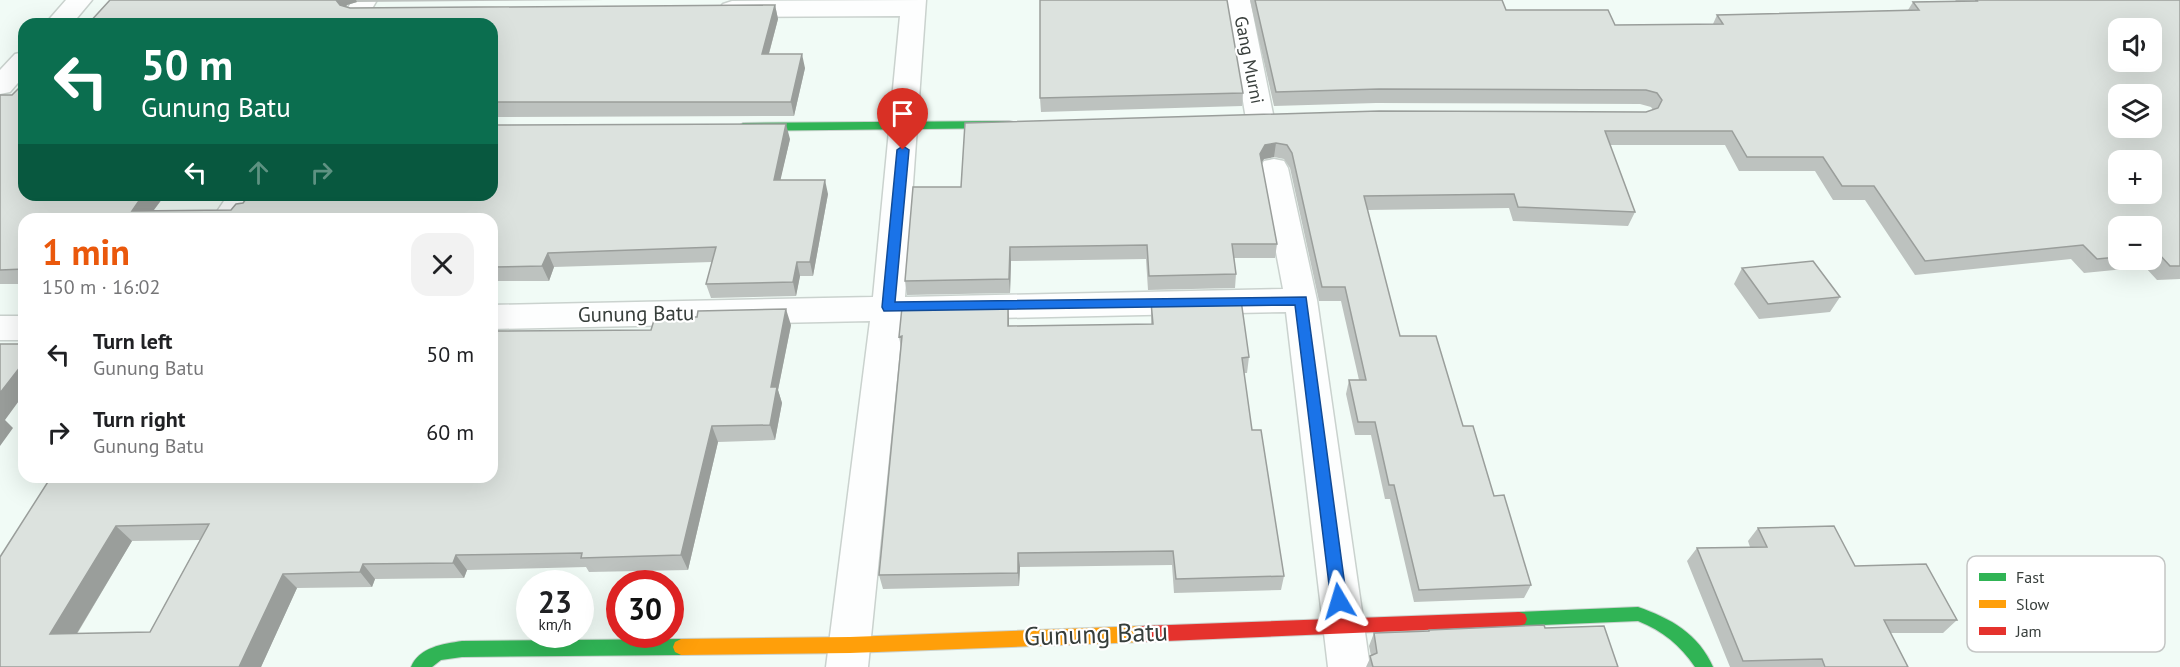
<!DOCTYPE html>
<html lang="en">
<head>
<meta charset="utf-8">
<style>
  :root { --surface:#fff; --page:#f2f2f2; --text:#202124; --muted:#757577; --accent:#ea580c }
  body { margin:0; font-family:"PT Sans",sans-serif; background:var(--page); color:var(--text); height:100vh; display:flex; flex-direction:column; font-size:22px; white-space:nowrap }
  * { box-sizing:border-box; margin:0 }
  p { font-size:20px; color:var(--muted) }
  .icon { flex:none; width:33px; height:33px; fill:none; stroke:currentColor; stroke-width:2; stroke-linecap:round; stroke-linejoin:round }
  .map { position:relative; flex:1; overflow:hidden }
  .side { position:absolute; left:18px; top:213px; width:480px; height:270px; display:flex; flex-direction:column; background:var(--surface); border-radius:18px; box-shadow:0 6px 24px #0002 }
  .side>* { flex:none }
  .guide { position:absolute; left:18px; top:18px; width:480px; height:183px; border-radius:18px; box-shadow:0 6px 24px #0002; background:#0b6e4f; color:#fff; overflow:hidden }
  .fabs { position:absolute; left:2108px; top:18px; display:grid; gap:12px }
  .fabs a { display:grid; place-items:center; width:54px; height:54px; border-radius:12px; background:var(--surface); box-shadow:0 6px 24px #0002; font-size:30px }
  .speed { position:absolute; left:516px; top:570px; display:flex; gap:12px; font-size:30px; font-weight:700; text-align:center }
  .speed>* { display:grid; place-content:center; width:78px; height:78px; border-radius:50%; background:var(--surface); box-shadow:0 6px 24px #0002; line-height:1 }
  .speed small { font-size:15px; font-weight:400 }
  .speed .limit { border:9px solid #d22; background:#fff; color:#111 }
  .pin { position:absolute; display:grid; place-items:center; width:51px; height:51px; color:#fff; margin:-62px -26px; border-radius:50% 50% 50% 0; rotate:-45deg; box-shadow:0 0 6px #0007 }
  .pin .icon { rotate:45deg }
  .me { position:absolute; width:66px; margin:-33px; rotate:353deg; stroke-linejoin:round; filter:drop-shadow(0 0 4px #0008) }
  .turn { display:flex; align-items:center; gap:21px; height:126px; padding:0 24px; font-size:27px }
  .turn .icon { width:78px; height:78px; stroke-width:2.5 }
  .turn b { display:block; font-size:42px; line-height:51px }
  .lanes { display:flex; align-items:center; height:57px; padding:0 24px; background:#0003; justify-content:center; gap:30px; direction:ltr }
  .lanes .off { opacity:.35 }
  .round { display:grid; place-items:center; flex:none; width:63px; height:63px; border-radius:18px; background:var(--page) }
  .overview { display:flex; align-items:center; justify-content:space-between; height:102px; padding:0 24px }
  h1 { font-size:36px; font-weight:700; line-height:45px; color:var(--accent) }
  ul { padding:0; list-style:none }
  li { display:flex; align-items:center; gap:18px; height:78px; padding:0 24px }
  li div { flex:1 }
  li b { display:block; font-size:22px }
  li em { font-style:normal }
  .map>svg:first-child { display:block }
</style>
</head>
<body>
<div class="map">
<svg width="2180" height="667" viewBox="0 0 2180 667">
  <rect width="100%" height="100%" fill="#f1fbf6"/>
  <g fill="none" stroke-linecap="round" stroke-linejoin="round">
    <defs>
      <path id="street" d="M66,0H92L72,24H45Z
        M353,0H377L363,24H337Z
        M926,0L905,297L1283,289L1260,168L1264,161L1274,159L1284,161L1288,168L1317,300L1370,667H1328L1286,312L903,320L868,667H826L870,321L492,329V305L873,297L900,16L732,17L723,14L719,9L723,4L732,1Z
        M1226,0H1250L1274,119L1270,125L1260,128L1250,125L1246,119Z
        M24,52V76L10,92L0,94V70L15,54Z
        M228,195H258L242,219H212Z
        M0,316H24V340H0Z"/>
      <path id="fast" d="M1009,121L1013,122V128L743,131L737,127L743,123Z
        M1638,607C1670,618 1699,634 1713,667H1695C1680,645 1663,631 1638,621L1519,626L1513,624L1511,619L1513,614L1519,612Z
        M681,639L687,642L689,647L687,652L681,655L462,657L441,660L432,667H411C419,647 443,644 462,641Z"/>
      <path id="slow" d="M1142,626L1148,629L1150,634L1148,639L1142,642L850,653L681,655L675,652L673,647L675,642L681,639L850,637Z"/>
      <path id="jam" d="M1519,612L1525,614L1527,619L1525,624L1519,626L1142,642L1136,639L1134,634L1136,629L1142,626Z"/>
    </defs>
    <use href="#street" stroke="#cad2ce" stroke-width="3"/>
    <use href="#fast" stroke="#cad2ce" stroke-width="2"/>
    <use href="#slow" stroke="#cad2ce" stroke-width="2"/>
    <use href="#jam" stroke="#cad2ce" stroke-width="2"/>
    <use href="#street" fill="#fdfefe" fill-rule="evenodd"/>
    <use href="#fast" fill="#30b455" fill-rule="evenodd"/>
    <use href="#slow" fill="#ff9f0a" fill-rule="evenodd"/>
    <use href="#jam" fill="#e5322d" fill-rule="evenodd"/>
  </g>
  <path fill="#bdc2bf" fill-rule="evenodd" d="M110,0H606L357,2L347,5L346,7L350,8L775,5L778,19L769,54L805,68L794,116L492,117V24Z
    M1250,0H1502L1506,10L1615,25L1713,24L1717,15L1908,10L1913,2L1956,1L1955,0H2180V279L2157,280L2145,267L2084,273L2071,259L1915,275L1865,200H1833L1815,171H1739L1725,145H1610L1635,212L1628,226L1513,221L1509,208L1367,210L1400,336L1463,426L1494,496L1531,585L1524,598L1414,602L1390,499H1385L1371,435H1355L1346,394L1349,380H1359L1341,301H1319L1290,168L1284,159L1274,157L1264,159L1261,163L1277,244L1275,258H1234L1236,274L1235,288L1148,290L1146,259L1011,261L1010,293L907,295L905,281L961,187L965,123L1646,112L1653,110L1651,107L1640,104L1376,103L1274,106ZM2118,226H2151V260H2118Z
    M1243,93L1242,106L1041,112L1040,98Z
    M0,95H12L165,195L154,210H231L243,203L790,139L780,180L828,194L813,276H800L796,296L711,298L706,284L712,262L554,267L549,281H492V219H24V284H0Z
    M1742,268L1840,297L1830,312L1759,319L1734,284Z
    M1151,302L1249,357L1247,373H1244L1252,430L1284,576L1281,590L1174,593L1172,565L1020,567L1019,586L883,589L879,575L901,347L899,337L1008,305L1009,326L1151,324Z
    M791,325L778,390L782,403L775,440L718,442L688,570L589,572L586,567L467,570L464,578L375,579L372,587L297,588L261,667H0L51,477L651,330ZM200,540L150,632L77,634L132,541Z
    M1758,528L1855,566L1957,620L1943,633H1890L1908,667H1730L1687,561L1697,548L1750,547L1748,541Z
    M2057,561L2150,621L2140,628L2086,629L2048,569Z
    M1545,628L1618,667H1366L1371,656L1369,646L1374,633L1428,632L1429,630Z"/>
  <path fill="#9a9e9b" d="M335,0H356L357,2L347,5L342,12Z
    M775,5L778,19L765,68L762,54Z
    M802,54L805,68L794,116L791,102Z
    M786,124L790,139L777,195L774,180Z
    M1276,143L1274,157L1264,159L1258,168L1260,154L1265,145Z
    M825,180L828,194L813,276L810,262Z
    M143,195H165L147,219L132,211Z
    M1010,247L1011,261L1010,293L1009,279Z
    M548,253L554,267L549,281L542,266Z
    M797,262L800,276L796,296L793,282Z
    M1008,305L1009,320V341L1008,326Z
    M786,309L791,325L778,390L782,403L775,440L770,425L771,387Z
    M24,362V394L5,420L13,428L0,446V393Z
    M712,426L718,442L688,570L681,555Z
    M116,526L132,541L68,648L50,634Z
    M1018,553L1020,567L1019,586L1018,573Z
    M456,555L467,570L464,578L453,563Z
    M363,564L375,579L372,587L360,572Z
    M283,574L297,588L261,667H239Z"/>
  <path fill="#dce2de" stroke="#9a9e9b" stroke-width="1.5" fill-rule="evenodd" d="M110,0H336L340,5L350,8L775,5L762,54H802L791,102H492V24H88Z
    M1040,0H1227L1243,93L1040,98Z
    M1255,0H1502L1506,10H1608L1615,25L1723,24L1717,15L1919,10L1913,2L1977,1L1976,0H2180V266H2170L2158,253L2151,254V226H2118V257L2097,259L2083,245L1925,261L1874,186H1842L1823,157H1747L1732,131H1605L1635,212L1518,207L1514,194L1364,196L1400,336H1436L1463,426H1473L1494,496L1504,495L1531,585L1419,590L1394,485H1389L1375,422H1358L1349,380H1366L1345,287H1322L1292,153L1287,145L1276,143L1265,145L1260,154L1277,244H1232L1236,274L1149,276L1147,245L1010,247L1009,279L905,281L913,187H961L965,123L1379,111L1646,112L1658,108L1662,100L1657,93L1646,90L1379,89L1276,92ZM2118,28H2151V62H2118ZM2118,94H2151V128H2118ZM2118,160H2151V194H2118Z
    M24,83V195H143L132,211L231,210L236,204L243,203L249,195H492V125L786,124L774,180H825L810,262H797L793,282L706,284L716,247L548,253L542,266L492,267V219H24V269L0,270V95H12Z
    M1813,261L1840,297L1768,304L1742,268Z
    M1241,300L1249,357L1242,358L1252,430H1261L1284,576L1176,579L1173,551L1018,553V573L879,575L902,336L899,337L902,307L1008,305V326L1153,324L1151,302Z
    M786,309L771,387H777L770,425L712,426L681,555L581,558L582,553L456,555L453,563L363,564L360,572L283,574L239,667H0V557L51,477H492V339H494L497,331L651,330L655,317H697L698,311ZM209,524L150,632L50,634L116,526Z
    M0,344H24V362L0,393Z
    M1834,526L1855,566L1926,564L1957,620H1884L1908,667H1825L1822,659L1743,661L1697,548L1767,547L1758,528Z
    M1544,625L1545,628L1604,626L1618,667H1373L1370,656L1377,653L1374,633L1429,631V630Z"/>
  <path fill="#1a73e8" stroke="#114b97" stroke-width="1.5" d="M903,146L909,150L895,302L1306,297L1347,601L1345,606L1339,608L1333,606L1331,601L1295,305L884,311L882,307L897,150Z"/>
  <g text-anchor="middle" stroke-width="4.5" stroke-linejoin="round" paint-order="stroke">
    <g font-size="18" fill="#373e3b" stroke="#fff">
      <text transform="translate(1249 60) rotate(79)" y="6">Gang Murni</text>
    </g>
    <g font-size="21" fill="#373e3b" stroke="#fff">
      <text transform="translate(636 314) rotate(-1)" y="7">Gunung Batu</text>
    </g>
    <g font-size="26" fill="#373e3b" stroke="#fff">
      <text transform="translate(1096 634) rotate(-2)" y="9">Gunung Batu</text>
    </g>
  </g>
  <rect x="1967" y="556" width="198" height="96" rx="9" fill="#fff" stroke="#c3c5c4" stroke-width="1.5"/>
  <rect x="1979" y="573" width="27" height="8" fill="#30b455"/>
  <rect x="1979" y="600" width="27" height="8" fill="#ff9f0a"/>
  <rect x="1979" y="627" width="27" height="8" fill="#e5322d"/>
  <g font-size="16" fill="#373e3b">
    <text x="2016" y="583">Fast</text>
    <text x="2016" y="610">Slow</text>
    <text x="2016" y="637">Jam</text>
  </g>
</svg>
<div class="fabs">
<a><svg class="icon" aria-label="sound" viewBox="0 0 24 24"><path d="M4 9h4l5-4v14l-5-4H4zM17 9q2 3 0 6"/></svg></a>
<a><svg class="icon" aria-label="layers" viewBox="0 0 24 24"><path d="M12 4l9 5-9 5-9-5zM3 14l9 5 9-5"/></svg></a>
<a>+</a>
<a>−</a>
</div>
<div class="speed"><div>23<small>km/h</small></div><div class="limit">30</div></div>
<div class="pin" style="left:903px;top:150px;background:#d93025"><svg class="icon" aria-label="arrive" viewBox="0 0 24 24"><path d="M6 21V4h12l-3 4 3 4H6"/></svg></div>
<svg class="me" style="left:1339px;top:601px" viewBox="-20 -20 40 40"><path d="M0-17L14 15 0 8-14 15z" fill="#1a73e8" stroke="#fff" stroke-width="4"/></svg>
<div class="guide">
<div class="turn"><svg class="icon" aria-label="left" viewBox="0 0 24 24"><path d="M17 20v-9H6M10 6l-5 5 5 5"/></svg><div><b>50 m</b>Gunung Batu</div></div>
<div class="lanes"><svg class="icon" aria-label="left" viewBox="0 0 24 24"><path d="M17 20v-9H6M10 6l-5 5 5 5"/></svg><svg class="icon off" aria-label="ahead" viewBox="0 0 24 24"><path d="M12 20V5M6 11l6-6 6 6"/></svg><svg class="icon off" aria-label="right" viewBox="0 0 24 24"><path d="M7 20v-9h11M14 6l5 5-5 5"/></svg></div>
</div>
<section class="side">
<div class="overview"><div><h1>1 min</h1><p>150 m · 16:02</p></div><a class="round"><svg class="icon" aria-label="close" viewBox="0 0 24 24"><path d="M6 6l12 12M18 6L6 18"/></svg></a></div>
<ul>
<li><svg class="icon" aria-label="left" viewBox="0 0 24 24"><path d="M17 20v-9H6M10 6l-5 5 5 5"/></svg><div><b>Turn left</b><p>Gunung Batu</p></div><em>50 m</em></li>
<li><svg class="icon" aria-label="right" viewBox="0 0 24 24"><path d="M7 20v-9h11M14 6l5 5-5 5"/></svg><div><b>Turn right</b><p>Gunung Batu</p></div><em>60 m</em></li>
</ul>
</section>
</div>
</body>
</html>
